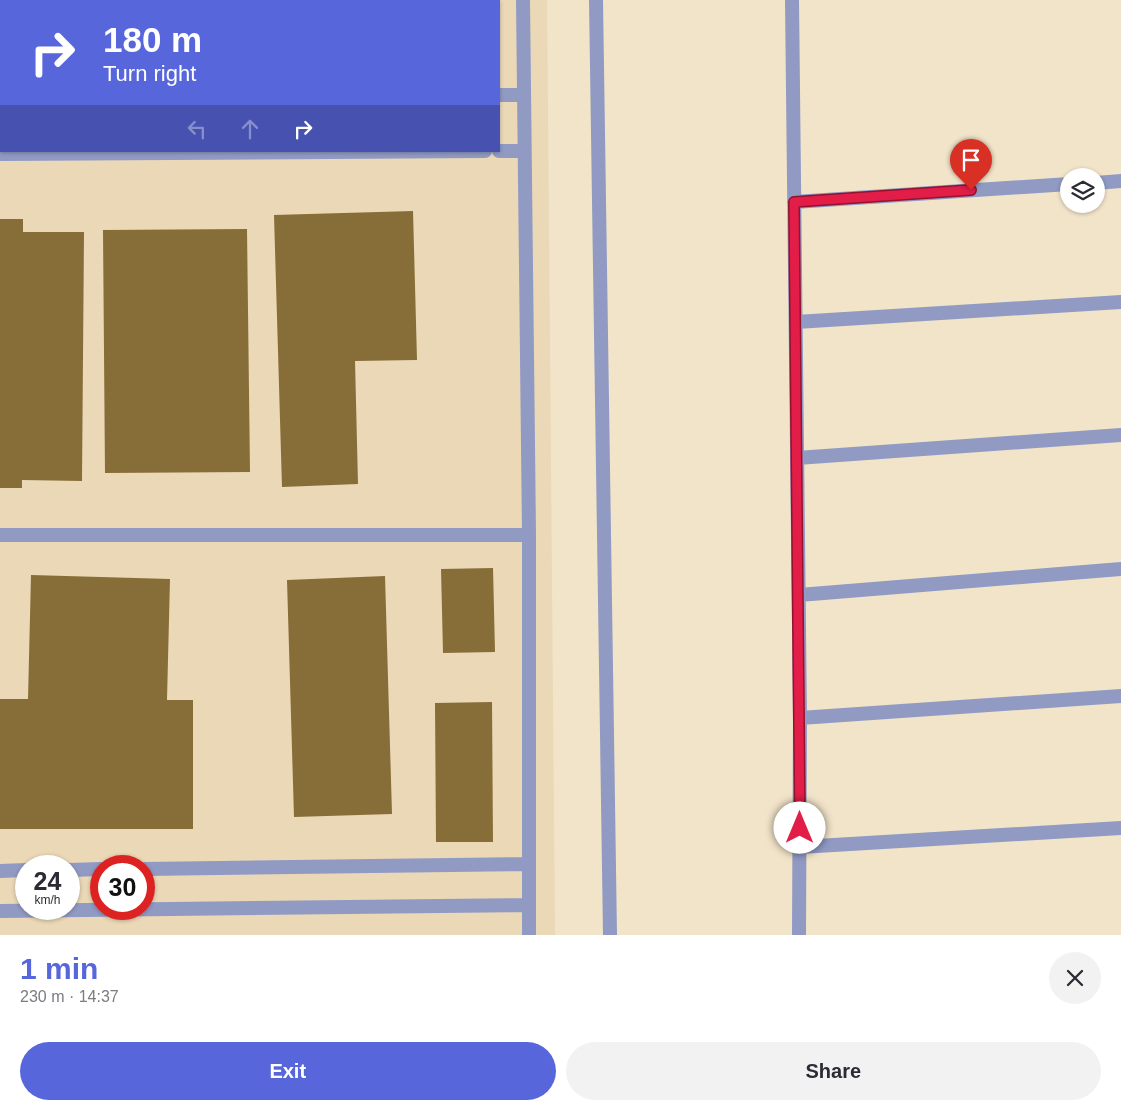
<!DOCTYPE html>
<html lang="en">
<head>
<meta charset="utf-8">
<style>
  :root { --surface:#fff; --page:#f2f2f3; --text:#2b2b33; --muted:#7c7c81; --accent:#5866dc }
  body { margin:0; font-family:Helvetica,sans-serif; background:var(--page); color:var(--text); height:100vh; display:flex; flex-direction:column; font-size:19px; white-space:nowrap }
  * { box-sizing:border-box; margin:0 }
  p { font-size:16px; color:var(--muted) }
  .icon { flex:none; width:28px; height:28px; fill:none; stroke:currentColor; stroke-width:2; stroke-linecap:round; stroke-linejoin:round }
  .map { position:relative; height:935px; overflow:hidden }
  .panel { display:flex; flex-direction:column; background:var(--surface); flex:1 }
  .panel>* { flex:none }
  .top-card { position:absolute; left:0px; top:0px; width:500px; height:152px; box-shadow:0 1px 4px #0004; background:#5866dc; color:#fff; overflow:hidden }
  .controls { position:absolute; left:1060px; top:168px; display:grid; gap:10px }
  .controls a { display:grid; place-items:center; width:45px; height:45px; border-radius:50%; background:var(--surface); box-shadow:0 1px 4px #0004; font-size:25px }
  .speed { position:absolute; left:15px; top:855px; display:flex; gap:10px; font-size:25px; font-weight:700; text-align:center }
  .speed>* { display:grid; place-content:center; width:65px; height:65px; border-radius:50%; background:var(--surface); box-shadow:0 1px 4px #0004; line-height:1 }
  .speed small { font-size:12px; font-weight:400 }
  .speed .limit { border:8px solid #d22; background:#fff; color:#111 }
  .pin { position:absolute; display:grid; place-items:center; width:42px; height:42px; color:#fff; margin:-51px -21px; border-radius:50% 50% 50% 0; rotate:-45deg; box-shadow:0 0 5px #0007 }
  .pin .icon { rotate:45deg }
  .me { position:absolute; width:55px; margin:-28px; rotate:0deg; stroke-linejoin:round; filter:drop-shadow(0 0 4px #0008) }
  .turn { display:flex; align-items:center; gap:18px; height:105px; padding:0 20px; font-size:22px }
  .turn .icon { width:65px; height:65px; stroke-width:2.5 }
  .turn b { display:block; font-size:35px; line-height:42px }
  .lanes { display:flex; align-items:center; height:48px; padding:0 20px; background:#0003; justify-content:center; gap:25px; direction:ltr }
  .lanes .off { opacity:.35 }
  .round { display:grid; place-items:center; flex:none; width:52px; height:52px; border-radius:26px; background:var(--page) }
  .overview { display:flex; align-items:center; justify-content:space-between; height:85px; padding:0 20px }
  h1 { font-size:30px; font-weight:800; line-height:38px; color:var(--accent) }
  .action { display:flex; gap:10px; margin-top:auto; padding:10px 20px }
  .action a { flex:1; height:58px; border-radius:30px; background:var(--accent); color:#fff; font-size:20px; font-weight:800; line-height:58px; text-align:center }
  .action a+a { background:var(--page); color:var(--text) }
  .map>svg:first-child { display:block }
</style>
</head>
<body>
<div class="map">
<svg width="1121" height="935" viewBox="0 0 1121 935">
  <rect width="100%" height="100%" fill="#f2e4c9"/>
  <path fill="#ead8b7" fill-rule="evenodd" d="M0,0H547L555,935H0ZM1,1H499V151H1ZM26,866H69V909H26ZM101,866H144V909H101Z"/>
  <path fill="#876d38" d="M413,211L417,360L355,361L358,484L282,487L274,215Z
    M0,219H23V232H84L82,481L22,480V488H0Z
    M247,229L250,472L105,473L103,230Z
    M493,568L495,652L443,653L441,569Z
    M31,575L170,579L167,700H193V829H0V699H28Z
    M385,576L392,814L294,817L287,580Z
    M492,702L493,842H436L435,703Z"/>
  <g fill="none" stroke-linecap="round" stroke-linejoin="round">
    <path stroke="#909ac3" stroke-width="14" d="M523,0L529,535V935
      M596,0L610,935
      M792,0L800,718L799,935
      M499,95H523
      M0,98H1
      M499,151H524
      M0,154L485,151
      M1096,183L1121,181
      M794,202L1069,184
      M796,322L1121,302
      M797,458L1121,435
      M0,535H529
      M799,595L1121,569
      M800,718L1121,696
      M800,847L1121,828
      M144,869L529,864
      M69,870L101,869
      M0,871L26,870
      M0,911L529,905"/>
  </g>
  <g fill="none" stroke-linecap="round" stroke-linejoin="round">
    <defs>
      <path id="route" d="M800,828L794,202L971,190"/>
    </defs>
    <use href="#route" stroke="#92132f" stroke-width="12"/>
    <use href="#route" stroke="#e11d48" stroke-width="9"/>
  </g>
</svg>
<div class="controls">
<a><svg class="icon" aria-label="layers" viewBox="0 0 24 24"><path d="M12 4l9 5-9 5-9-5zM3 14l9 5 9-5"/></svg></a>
</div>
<div class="speed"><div>24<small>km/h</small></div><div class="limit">30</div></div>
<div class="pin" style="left:971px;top:190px;background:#d93025"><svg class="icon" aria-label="arrive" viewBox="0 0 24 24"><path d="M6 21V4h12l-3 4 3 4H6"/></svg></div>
<svg class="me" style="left:800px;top:828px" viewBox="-20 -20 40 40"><circle r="19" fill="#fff"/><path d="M0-13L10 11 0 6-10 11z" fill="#e11d48"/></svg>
<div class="top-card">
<div class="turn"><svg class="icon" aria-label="right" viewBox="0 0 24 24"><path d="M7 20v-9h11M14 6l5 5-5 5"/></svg><div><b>180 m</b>Turn right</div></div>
<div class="lanes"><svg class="icon off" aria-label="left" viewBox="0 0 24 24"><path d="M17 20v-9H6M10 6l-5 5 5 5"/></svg><svg class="icon off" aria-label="ahead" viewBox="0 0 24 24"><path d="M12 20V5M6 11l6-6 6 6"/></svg><svg class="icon" aria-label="right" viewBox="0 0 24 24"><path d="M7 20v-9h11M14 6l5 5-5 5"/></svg></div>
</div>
</div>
<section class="panel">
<div class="overview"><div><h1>1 min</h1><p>230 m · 14:37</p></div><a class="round"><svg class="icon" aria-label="close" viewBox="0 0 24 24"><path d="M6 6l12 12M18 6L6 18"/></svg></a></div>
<div class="action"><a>Exit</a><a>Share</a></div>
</section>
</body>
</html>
